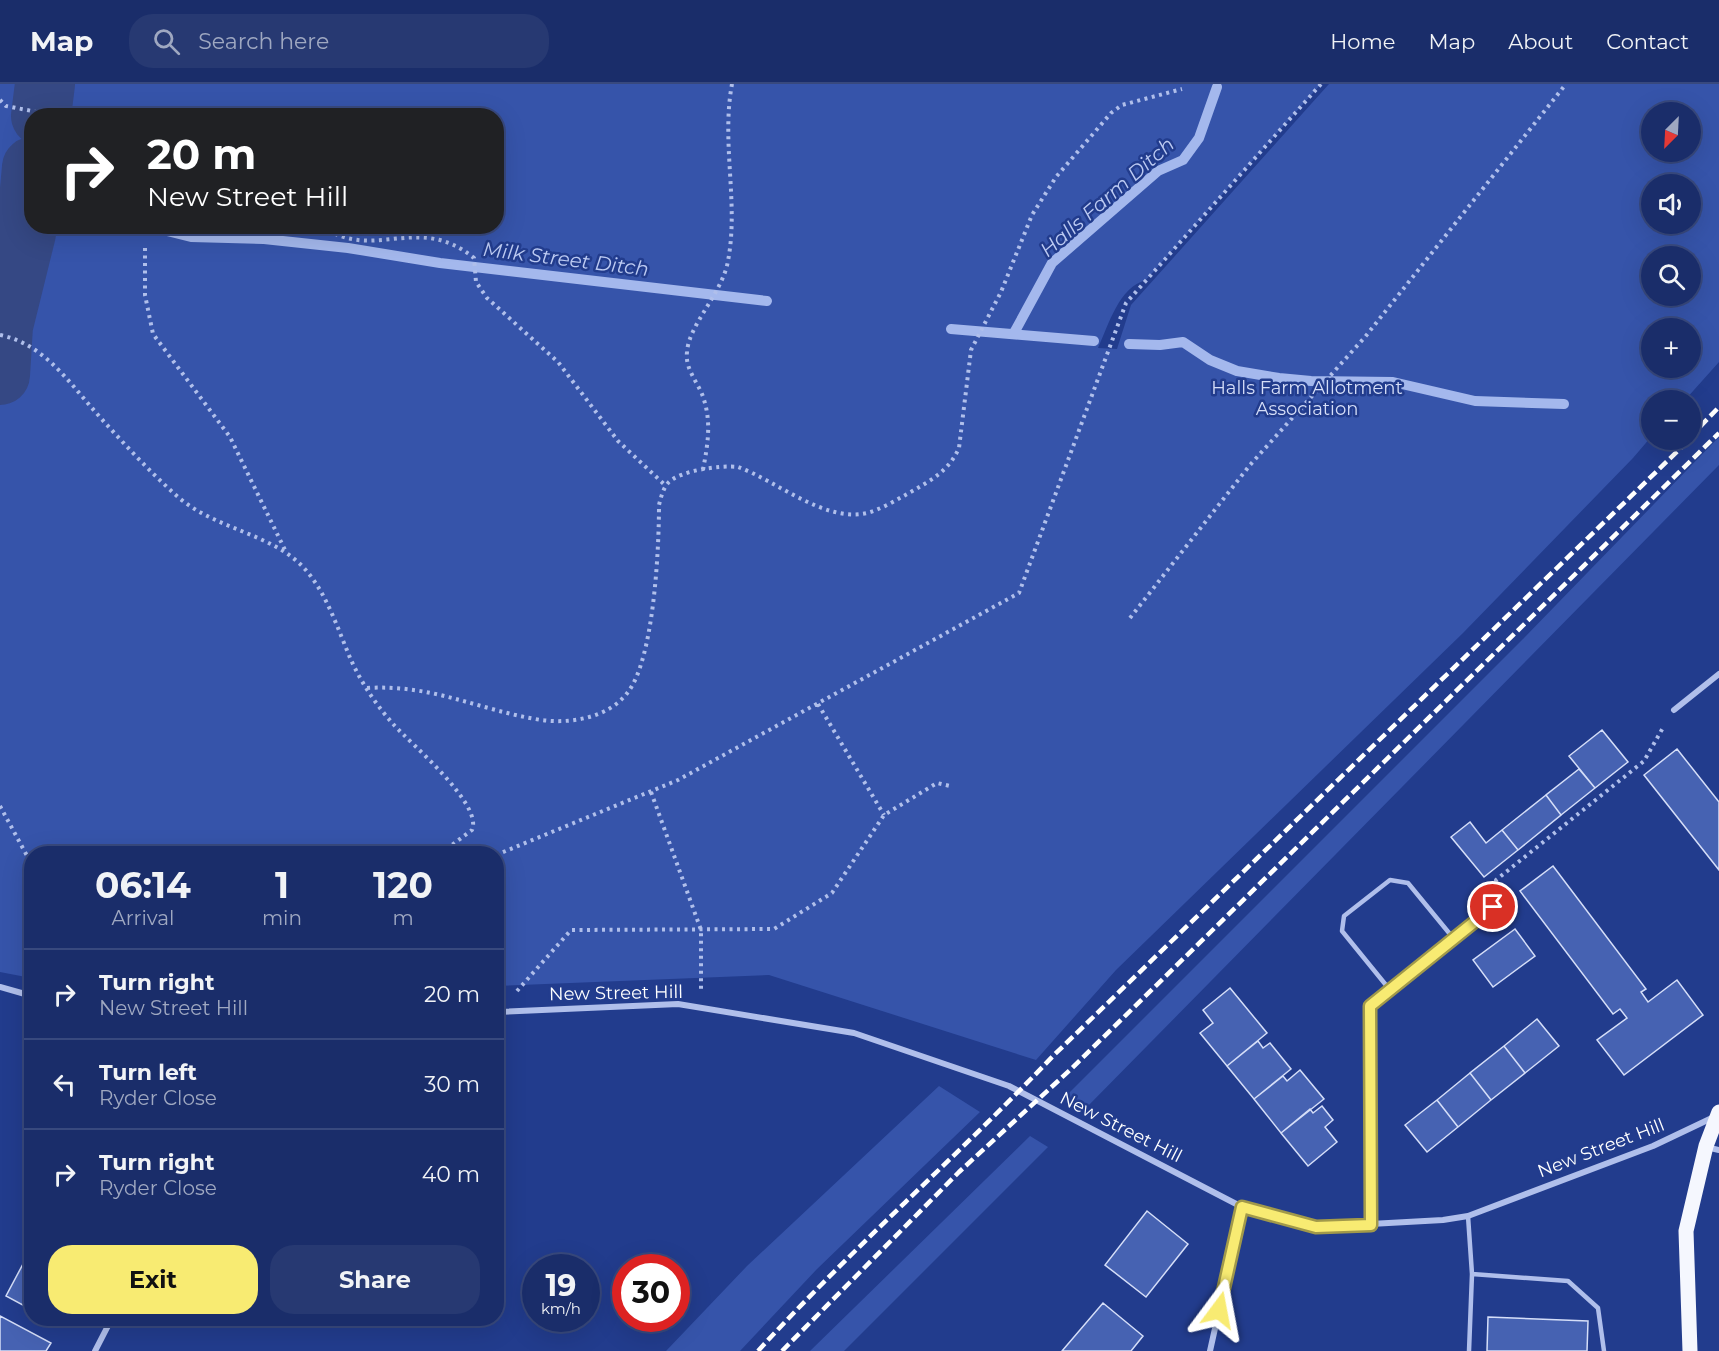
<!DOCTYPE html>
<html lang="en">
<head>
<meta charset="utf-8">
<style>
  :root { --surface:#1a2d6a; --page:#273972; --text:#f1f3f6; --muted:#9fa8c1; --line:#38497e; --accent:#f8eb72 }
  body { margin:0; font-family:Montserrat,sans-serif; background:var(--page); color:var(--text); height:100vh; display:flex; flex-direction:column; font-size:22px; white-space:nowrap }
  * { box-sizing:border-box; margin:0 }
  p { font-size:20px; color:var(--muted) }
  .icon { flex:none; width:33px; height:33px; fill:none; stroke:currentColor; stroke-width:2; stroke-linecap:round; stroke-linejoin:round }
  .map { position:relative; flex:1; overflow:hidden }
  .details { position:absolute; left:24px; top:762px; width:480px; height:480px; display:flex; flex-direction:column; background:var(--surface); border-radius:24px; box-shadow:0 6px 24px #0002,0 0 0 2px var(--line) }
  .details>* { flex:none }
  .top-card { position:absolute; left:24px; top:24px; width:480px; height:126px; border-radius:24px; box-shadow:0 6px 24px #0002,0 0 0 2px var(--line); background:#202124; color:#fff; overflow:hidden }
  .needle { width:39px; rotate:204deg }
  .buttons { position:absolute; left:1641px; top:18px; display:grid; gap:12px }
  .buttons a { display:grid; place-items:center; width:60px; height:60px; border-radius:50%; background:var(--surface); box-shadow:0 6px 24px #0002,0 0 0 2px var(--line); font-size:30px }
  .speed { position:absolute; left:522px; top:1170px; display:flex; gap:12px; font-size:30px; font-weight:700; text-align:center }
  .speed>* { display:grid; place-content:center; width:78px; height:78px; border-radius:50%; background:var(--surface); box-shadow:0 6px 24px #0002,0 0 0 2px var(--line); line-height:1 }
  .speed small { font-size:15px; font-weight:400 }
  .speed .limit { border:9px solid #d22; background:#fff; color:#111 }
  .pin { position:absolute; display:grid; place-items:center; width:51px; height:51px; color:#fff; margin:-26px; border:3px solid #fff; border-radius:50%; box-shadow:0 2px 6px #0007 }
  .me { position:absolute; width:66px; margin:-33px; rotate:13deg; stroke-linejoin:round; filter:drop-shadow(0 0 4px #0008) }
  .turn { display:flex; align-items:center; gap:21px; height:126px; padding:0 24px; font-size:27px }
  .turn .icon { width:78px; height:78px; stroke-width:2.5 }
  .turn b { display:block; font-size:42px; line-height:51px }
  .eta { display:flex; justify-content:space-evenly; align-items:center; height:102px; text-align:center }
  .eta b { font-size:36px; font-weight:700; line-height:42px }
  .primary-button { display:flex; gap:12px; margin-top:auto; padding:12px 24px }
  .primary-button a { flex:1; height:69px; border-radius:24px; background:var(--accent); color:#111; font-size:24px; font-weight:700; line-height:69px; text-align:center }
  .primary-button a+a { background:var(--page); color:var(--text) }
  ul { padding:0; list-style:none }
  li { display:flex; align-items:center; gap:18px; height:90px; padding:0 24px; border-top:2px solid var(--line) }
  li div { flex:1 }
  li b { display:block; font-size:22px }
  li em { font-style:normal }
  header { display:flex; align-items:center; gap:36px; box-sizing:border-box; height:84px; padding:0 30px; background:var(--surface); border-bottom:2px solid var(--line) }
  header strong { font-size:28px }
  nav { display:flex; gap:33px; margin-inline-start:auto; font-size:21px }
  .search { width:420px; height:54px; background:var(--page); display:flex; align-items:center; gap:15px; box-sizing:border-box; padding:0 21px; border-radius:24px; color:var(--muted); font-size:22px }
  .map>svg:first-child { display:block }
</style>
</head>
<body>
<header>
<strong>Map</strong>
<div class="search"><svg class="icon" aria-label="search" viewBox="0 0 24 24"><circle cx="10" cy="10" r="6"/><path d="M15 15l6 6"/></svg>Search here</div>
<nav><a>Home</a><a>Map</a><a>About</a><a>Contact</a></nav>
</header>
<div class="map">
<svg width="1719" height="1267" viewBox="0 0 1719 1267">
  <rect width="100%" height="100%" fill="#223c8d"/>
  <path fill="#3654aa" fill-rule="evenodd" d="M0,0H1321L1146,196C1119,203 1109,240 1098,264L1117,265L1131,221L1329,0H1719V278L1685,316H1652L1651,353L1633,374L1463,549L1116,886L1036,976L769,891L497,902L496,770H32L31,894L0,888ZM1690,28V68H1652V28ZM32,32H496V142H32ZM1652,100H1690V140H1652ZM1690,172V212H1652V172ZM1690,244V284H1652V244Z
    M1719,353V381L1086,1024L1066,1012L1523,555Z
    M939,1002L980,1028L817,1185L740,1267H666L747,1182Z
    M1030,1052L1048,1063L844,1267H810Z"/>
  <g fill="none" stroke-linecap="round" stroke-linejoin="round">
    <path stroke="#a4b8ed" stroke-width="10" d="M147,142L191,153L264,155L348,164L440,179L767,217
      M26,149L73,142
      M951,245L1094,257
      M1014,249L1052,179L1158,87L1183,76L1199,54L1217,3
      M1129,260L1160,261L1183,258L1210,276L1237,287L1279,294L1311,297L1393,298L1475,317L1564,320"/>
    <path stroke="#354884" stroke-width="60" d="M41,32L45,0
      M0,291L3,242L26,149L32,83"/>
  </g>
  <path fill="#4662b2" stroke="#d5def8" stroke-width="1.5" d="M1602,646L1628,678L1595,704L1569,672Z
    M1677,665L1719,718V786L1644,691Z
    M1579,685L1595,704L1561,731L1546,711Z
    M1546,711L1561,731L1518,766L1502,746Z
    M1470,738L1486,759L1502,746L1518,766L1484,793L1451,753Z
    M1553,782L1646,905L1641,908L1648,918L1677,896L1703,931L1624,991L1597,956L1627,934L1620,925L1613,930L1520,807Z
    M1515,845L1535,872L1493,903L1473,876Z
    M1230,904L1267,949L1227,982L1200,949L1213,939L1203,926Z
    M1537,935L1559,962L1525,989L1504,962Z
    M1258,957L1263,964L1270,959L1291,985L1254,1015L1227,982Z
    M1504,962L1525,989L1491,1016L1470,989Z
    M1300,986L1324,1015L1281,1049L1254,1015L1283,992L1287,997Z
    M1470,989L1491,1016L1458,1043L1437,1016Z
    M1437,1016L1458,1043L1427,1068L1405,1041Z
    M1322,1022L1333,1036L1325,1043L1337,1058L1308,1082L1281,1049L1310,1025L1313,1029Z
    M1147,1127L1188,1160L1146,1213L1105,1181Z
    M32,1163V1226L6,1212Z
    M1103,1219L1143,1252L1131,1267H1062Z
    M0,1232L51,1259L46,1267H0Z
    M1488,1233L1588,1237L1587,1267H1487Z"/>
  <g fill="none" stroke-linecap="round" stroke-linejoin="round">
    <path stroke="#b0bfeb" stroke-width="4" stroke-dasharray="3 4.5" stroke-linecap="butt" d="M0,16L6,22L58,32
      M322,142C373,179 418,128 474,174L476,198L487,214L558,278L618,357L666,402
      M145,164V211L153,250L230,353L286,468
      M0,251C45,260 70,300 99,332C124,360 150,388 178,413C215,445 273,450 304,484C327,509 338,546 351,576C362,600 377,622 394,641C411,660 483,720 472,746L440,770
      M703,386C708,359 712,336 702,310C696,296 685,284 687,268C689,240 722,210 728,177C739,119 721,59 732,0
      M1130,534L1250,381L1365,253L1566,0
      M367,604C433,600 478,626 541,636C570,640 609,634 628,608C654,574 659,465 659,421C661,413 663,405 668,399C680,386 722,381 738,383C777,397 825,439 867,429C882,425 896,416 909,409C930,397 949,387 959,364L971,266L1001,208L1032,131L1056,93L1111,29L1122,21L1182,5
      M818,620L884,731
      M651,708L701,846V905
      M0,722L32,781
      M496,771L678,696L1019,509L1126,219L1321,0
      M1495,805L1496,796L1644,677L1664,642
      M517,907L571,846L774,845L832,809L884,731L937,699L950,702"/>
    <path stroke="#b0bfeb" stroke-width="4.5" d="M1390,906L1342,847L1344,832L1390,796L1408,799L1454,855
      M1468,1132L1472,1190
      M1469,1267L1472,1190L1568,1197L1598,1224L1604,1267"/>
    <path stroke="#b0bfeb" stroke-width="6" d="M1674,626L1719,590
      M0,903L32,912
      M496,928L678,920L854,949L1009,1002L1242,1123L1316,1143L1443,1136L1468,1132L1653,1062L1714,1033
      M1706,1063L1719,1066
      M1371,1141L1370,922L1493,823
      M95,1267L112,1234
      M1210,1267L1242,1123"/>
    <path stroke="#f5f7fe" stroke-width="15" d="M1690,1267L1686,1147L1706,1062L1719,1028"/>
    <path stroke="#fff" stroke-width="4.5" stroke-dasharray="10 4.5" stroke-linecap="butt" d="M1690,353L1719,323
      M758,1267C852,1164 958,1072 1054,971L1689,356
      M782,1267L959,1088L1070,986L1719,349"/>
  </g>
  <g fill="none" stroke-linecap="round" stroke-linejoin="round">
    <defs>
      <path id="route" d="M1219,1226L1242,1123L1316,1143L1371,1141L1370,922L1493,823"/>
    </defs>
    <use href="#route" stroke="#a1994a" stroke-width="15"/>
    <use href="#route" stroke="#f8eb72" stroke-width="10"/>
  </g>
  <g text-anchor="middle" stroke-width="5" stroke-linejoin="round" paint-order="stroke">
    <g font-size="18" fill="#d5def8" stroke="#223c8d">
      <text x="1307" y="310">Halls Farm Allotment<tspan x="1307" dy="21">Association</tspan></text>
    </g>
    <g font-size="18" fill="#fff" stroke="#223c8d">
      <text transform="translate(616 909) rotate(-1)" y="6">New Street Hill</text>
      <text transform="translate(1121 1043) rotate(27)" y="6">New Street Hill</text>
      <text transform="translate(1601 1064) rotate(-21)" y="6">New Street Hill</text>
    </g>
    <g font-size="20" font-style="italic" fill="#bccaf2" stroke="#223c8d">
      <text transform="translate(1107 113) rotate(-41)" y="7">Halls Farm Ditch</text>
      <text transform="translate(566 175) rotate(7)" y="7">Milk Street Ditch</text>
    </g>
  </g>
</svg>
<div class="buttons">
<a><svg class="needle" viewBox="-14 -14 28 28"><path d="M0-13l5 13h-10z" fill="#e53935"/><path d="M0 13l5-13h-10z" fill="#9fa8c1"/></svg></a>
<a><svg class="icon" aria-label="sound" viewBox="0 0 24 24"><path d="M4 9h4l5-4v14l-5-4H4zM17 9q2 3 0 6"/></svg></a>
<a><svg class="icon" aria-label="search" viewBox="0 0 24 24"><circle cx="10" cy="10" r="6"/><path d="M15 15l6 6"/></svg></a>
<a>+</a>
<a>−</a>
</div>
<div class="speed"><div>19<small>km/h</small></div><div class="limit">30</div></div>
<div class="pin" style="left:1493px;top:823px;background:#d93025"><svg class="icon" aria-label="arrive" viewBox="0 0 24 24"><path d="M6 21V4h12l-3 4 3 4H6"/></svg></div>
<svg class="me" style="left:1219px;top:1226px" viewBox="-20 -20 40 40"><path d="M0-17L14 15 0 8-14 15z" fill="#f8eb72" stroke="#fff" stroke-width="4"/></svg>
<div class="top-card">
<div class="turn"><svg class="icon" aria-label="right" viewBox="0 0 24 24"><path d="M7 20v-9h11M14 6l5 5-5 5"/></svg><div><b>20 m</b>New Street Hill</div></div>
</div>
<section class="details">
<div class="eta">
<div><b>06:14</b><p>Arrival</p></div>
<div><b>1</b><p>min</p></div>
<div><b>120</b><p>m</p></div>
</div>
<ul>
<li><svg class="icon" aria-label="right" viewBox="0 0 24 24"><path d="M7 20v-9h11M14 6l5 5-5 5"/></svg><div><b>Turn right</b><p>New Street Hill</p></div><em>20 m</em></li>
<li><svg class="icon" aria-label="left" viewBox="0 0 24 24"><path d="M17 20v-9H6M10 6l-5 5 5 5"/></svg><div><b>Turn left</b><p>Ryder Close</p></div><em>30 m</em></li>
<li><svg class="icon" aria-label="right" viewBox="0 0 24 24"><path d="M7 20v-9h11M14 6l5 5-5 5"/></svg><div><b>Turn right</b><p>Ryder Close</p></div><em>40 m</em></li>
</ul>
<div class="primary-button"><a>Exit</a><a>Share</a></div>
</section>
</div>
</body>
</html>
